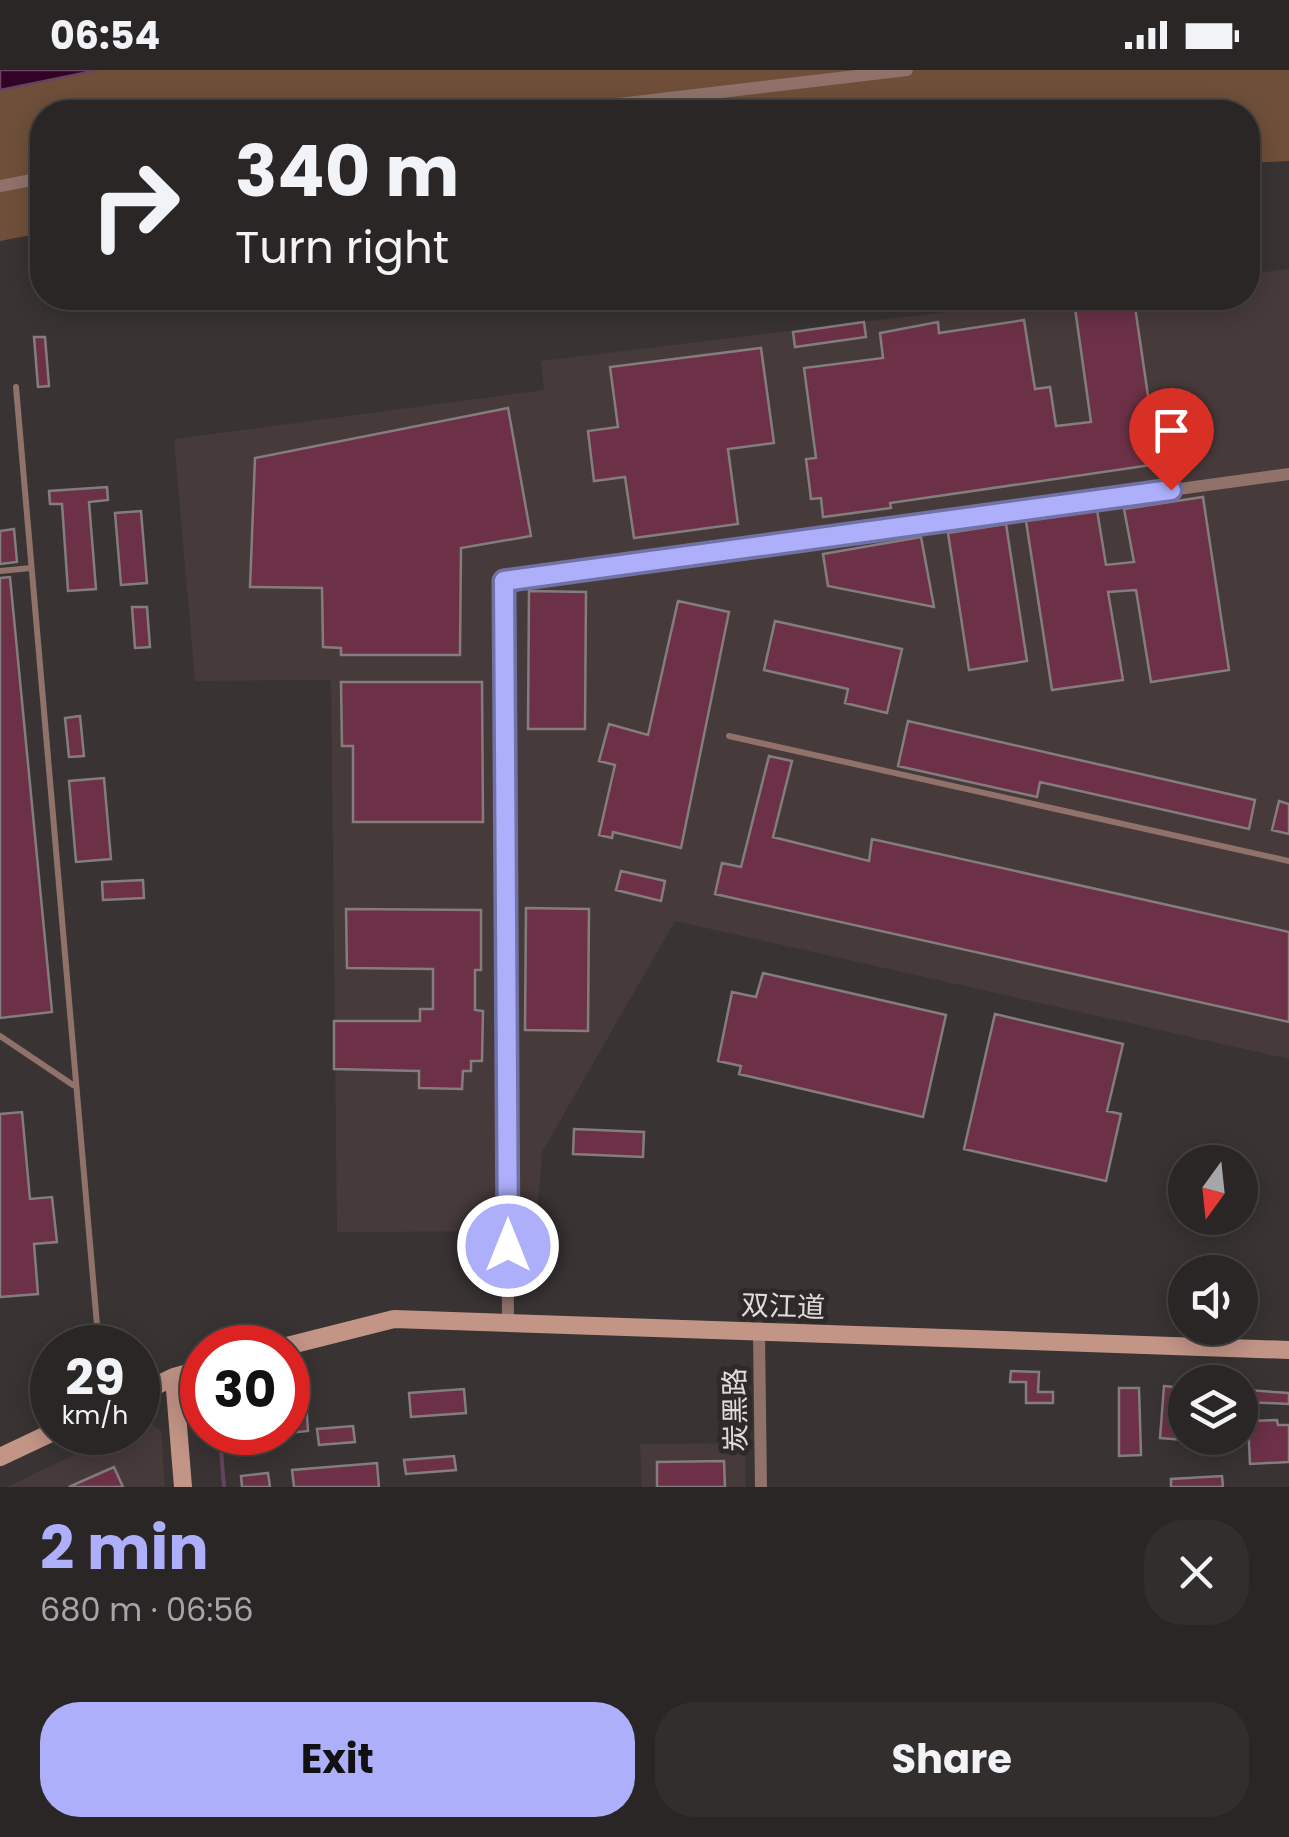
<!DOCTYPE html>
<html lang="en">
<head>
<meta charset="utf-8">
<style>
  :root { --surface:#2b2626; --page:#332e2e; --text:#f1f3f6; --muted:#a6a5a7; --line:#474343; --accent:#adaffb }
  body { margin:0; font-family:Poppins,"Noto Sans SC",sans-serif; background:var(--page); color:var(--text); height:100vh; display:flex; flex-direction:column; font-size:38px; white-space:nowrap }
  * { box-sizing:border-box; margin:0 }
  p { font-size:32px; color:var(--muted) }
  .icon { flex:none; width:55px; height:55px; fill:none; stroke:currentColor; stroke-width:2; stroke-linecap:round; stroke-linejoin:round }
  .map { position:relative; height:1417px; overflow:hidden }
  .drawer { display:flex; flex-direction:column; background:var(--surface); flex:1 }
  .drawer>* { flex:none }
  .guide { position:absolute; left:30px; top:30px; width:1230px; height:210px; border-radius:40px; box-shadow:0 5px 25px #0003,0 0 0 2px var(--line); background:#2b2626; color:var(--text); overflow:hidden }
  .needle { width:65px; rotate:195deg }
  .buttons { position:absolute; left:1168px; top:1075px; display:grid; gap:20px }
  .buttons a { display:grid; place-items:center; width:90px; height:90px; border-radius:50%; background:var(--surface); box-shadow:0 5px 25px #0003,0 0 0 2px var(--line); font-size:50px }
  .speed { position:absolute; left:30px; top:1255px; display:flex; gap:20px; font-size:50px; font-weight:700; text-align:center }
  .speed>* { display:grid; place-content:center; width:130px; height:130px; border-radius:50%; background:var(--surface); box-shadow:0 5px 25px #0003,0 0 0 2px var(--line); line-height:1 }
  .speed small { font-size:25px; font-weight:400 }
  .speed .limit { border:15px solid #d22; background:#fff; color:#111 }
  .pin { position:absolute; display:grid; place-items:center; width:85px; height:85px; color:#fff; margin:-102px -42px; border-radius:50% 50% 50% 0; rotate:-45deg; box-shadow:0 0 10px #0007 }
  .pin .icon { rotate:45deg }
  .me { position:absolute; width:110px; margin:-55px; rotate:0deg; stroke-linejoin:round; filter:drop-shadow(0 0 8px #0008) }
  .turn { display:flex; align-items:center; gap:35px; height:210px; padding:0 40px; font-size:45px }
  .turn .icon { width:130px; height:130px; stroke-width:2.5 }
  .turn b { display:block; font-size:70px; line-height:85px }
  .round { display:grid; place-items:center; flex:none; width:105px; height:105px; border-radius:40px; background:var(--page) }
  .headline { display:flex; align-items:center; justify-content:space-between; height:170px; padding:0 40px }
  h1 { font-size:60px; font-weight:700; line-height:75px; color:var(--accent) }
  .button { display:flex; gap:20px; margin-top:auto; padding:20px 40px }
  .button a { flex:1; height:115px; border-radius:40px; background:var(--accent); color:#111; font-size:40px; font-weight:700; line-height:115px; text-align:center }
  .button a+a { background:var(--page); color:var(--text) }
  .status { display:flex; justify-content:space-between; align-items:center; height:70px; padding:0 50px; background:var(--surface); direction:ltr }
  .status svg { height:28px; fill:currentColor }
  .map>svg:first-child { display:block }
</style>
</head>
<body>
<div class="status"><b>06:54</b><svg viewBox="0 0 49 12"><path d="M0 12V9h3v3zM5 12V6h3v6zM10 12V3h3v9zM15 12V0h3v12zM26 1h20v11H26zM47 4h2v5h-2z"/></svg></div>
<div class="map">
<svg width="1289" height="1417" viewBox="0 0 1289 1417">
  <rect width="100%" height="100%" fill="#393333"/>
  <path fill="#473a3a" d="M1289,199V989L675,851L542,1082L536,1161L337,1162L331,610L195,611L174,369L544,320L541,291L1061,228H1248V204Z
    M145,1349L161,1361L165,1417H7L119,1363L138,1362V1353Z
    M745,1373L746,1417H642L640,1374Z"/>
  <path fill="#6f4f39" d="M0,0H1289V91L1248,93V42H42V163L0,171Z"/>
  <path fill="#320327" stroke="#66445d" stroke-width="2.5" d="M0,0H98L0,20Z"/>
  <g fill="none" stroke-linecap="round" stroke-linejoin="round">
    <path stroke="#66445d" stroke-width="4" d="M221,1379L224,1417"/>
  </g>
  <path fill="#6c3147" stroke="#837d7e" stroke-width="2.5" d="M1134,230L1158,394L890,433L891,438L823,447L821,428L811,429L806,389L816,388L804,298L883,288L880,263L938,252L939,263L1024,250L1035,319L1050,317L1056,356L1091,352L1075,238Z
    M864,252L866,267L795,277L793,262Z
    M34,267H45L49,316L38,317Z
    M761,278L774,373L728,379L738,454L634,468L625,407L594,411L588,361L618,357L610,297Z
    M508,338L531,466L461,478L460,585H341V578L323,577L322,518L250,517L255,388Z
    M107,417L108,430L89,432L96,519L68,521L62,434H50L49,421Z
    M1203,427L1229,600L1151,612L1136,520L1108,522L1123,610L1052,620L1026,451L1097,440L1106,495L1134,492L1124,439Z
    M141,441L147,513L121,515L115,443Z
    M1006,454L1027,591L969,600L948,463Z
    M14,459L17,492L0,494V461Z
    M921,467L934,537L828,516L823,484Z
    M10,507L52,942L0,948V508Z
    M529,521L586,522L585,659H528Z
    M678,531L729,542L681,778L613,762L612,768L599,765L615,695L599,691L609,654L648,665Z
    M132,537H147L150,577L135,578Z
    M775,551L902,579L887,643L845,633L848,619L764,600Z
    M341,612H482L483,752H353V676H342Z
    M80,646L84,686L69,687L65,648Z
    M908,651L1255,730L1249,759L1040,712L1037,727L898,696Z
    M769,686L792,691L773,767L869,791L872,769L1289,862V952L715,824L722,793L741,797Z
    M104,708L111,789L76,792L69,711Z
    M1279,731L1289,734V764L1272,760Z
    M621,801L665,811L661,831L616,820Z
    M143,810L144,828L103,830L102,812Z
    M526,838L589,839L588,961L525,960Z
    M346,839L481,840V900H475V940L483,941L482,991H471V1001H463L462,1019L419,1018V1001L334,999V951H420V939H433V899L347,898Z
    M763,903L946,945L923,1047L739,1004L741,996L718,991L732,922L756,927Z
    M995,944L1123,974L1107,1041L1121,1044L1106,1111L964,1079Z
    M22,1042L30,1129L52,1127L57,1172L34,1174L38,1224L0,1227V1044Z
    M574,1059L644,1062L643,1087L573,1084Z
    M1011,1301L1039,1302L1038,1322H1053V1333H1026V1312H1010Z
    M1164,1316L1185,1318V1370L1160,1368Z
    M1119,1318H1139L1141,1385L1119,1386Z
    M464,1319L466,1343L411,1347L409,1323Z
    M1247,1320L1289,1323V1334L1248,1332Z
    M306,1329L308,1361L288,1363V1331Z
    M1277,1350L1278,1355H1289V1392L1250,1394L1248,1351Z
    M353,1356L355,1372L319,1375L317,1359Z
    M454,1386L456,1400L406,1404L404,1390Z
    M724,1391L725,1417H657V1392Z
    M377,1393L379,1417H294L292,1400Z
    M114,1397L123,1417H69Z
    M268,1403L270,1417H242L241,1406Z
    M1222,1406L1223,1417H1171V1409Z"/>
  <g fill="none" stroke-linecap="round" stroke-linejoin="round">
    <path stroke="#90726a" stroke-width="6" d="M16,317L99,1278
      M0,501L31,498
      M729,666L1289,791
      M0,966L73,1015"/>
    <path stroke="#90726a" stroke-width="12" d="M551,42L907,0
      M0,116L42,108
      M508,1254L504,511L1289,404
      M759,1263L761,1417"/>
    <path stroke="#c39587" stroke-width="18" d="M279,1278L394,1249L1289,1280
      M174,1307L183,1417
      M138,1324L174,1307L202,1299
      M0,1387L53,1362"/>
  </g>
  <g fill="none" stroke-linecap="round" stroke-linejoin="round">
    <defs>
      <path id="route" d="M508,1176L504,511L1171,420"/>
    </defs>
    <use href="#route" stroke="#7072a3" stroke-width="25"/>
    <use href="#route" stroke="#adaffb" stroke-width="18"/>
  </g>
  <g text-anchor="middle" stroke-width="10" stroke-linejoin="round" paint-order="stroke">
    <g font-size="28" fill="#e0dcdc" stroke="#2f2929">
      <text transform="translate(783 1236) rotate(2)" y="10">双江道</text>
      <text transform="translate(735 1340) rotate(-91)" y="10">炭黑路</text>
    </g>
  </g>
</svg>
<div class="buttons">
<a><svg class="needle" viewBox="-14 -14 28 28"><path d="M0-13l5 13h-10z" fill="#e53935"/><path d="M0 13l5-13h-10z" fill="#a6a5a7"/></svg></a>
<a><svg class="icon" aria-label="sound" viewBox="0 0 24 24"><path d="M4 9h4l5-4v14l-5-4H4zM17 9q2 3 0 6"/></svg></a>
<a><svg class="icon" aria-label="layers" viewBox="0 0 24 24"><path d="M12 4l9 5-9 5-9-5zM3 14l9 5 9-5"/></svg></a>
</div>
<div class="speed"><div>29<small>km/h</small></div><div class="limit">30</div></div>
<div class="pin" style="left:1171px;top:420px;background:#d93025"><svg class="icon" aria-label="arrive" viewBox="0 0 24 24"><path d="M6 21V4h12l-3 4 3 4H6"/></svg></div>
<svg class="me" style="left:508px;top:1176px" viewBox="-20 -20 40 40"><circle r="17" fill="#adaffb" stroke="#fff" stroke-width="3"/><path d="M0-11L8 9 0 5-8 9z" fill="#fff"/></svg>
<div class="guide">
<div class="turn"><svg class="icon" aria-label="right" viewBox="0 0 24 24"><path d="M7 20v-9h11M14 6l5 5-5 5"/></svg><div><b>340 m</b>Turn right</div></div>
</div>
</div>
<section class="drawer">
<div class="headline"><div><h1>2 min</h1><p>680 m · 06:56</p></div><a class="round"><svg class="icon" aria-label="close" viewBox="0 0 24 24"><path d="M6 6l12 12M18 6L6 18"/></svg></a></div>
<div class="button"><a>Exit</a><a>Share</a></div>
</section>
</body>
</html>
